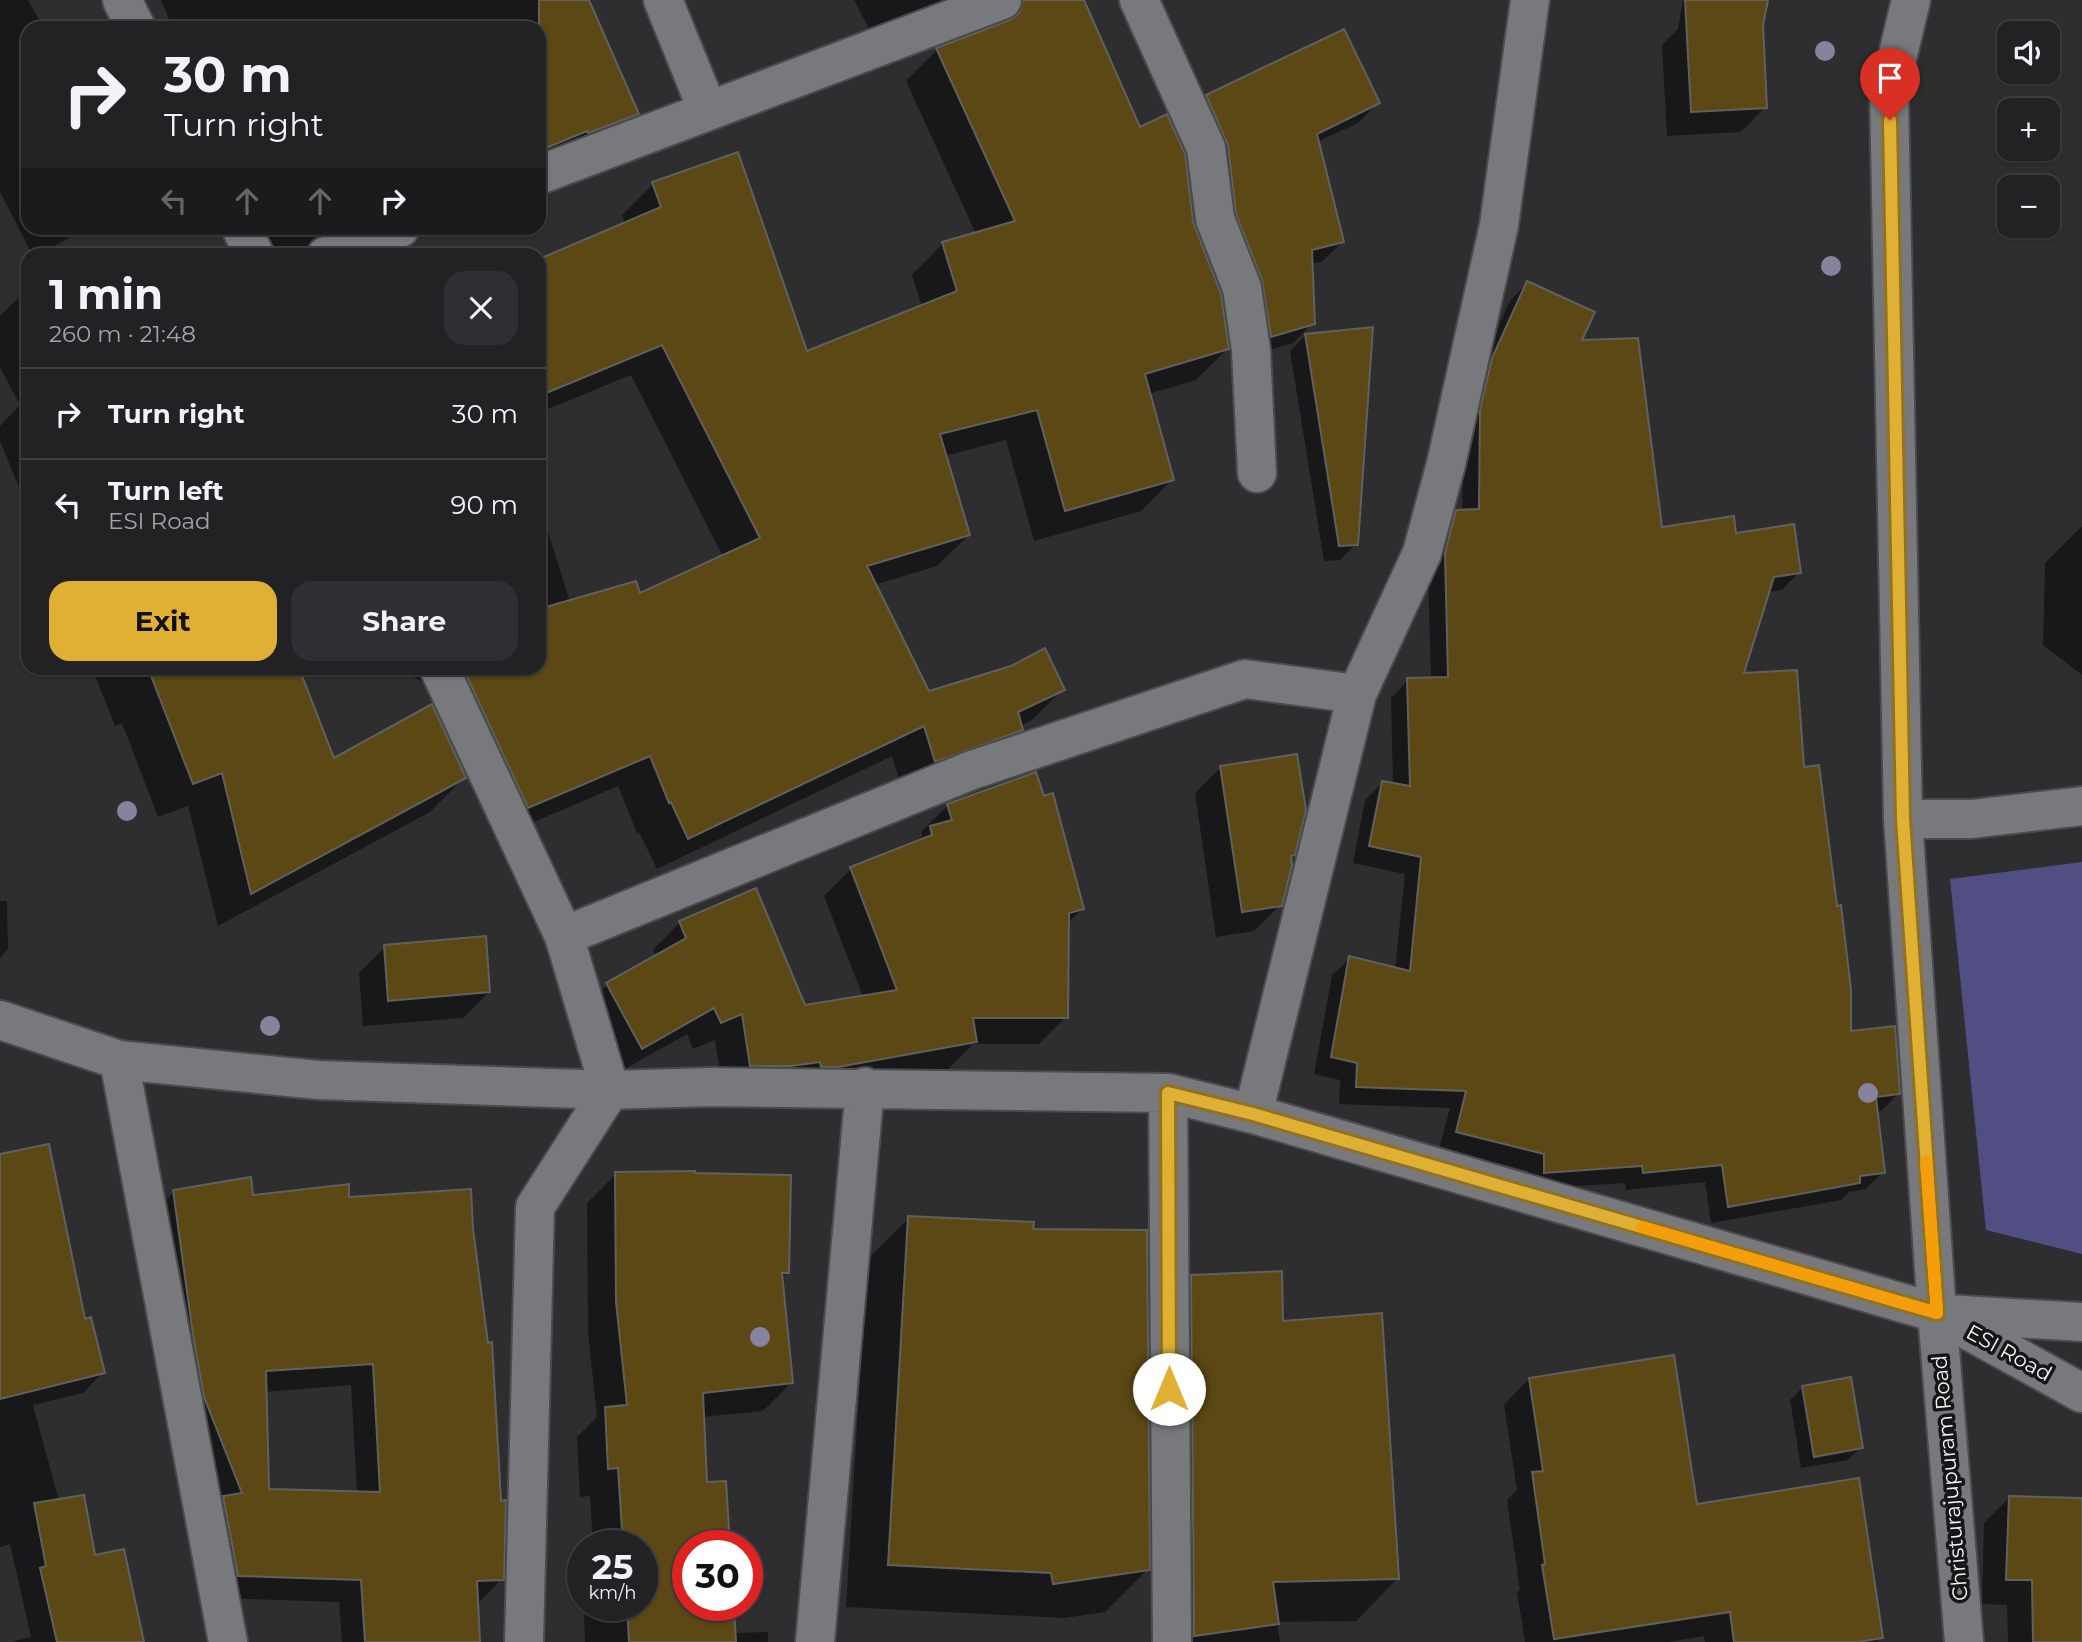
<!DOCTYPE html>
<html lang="en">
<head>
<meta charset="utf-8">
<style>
  :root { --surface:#222225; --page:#2e2f32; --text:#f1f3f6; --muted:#a2a4a7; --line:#3f3f42; --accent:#dfb034 }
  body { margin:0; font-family:Montserrat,sans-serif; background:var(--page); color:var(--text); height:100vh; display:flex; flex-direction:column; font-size:26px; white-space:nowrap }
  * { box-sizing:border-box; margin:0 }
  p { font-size:23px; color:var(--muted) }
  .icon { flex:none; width:38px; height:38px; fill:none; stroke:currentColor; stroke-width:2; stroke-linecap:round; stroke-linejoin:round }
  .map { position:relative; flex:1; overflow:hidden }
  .drawer { position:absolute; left:21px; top:248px; width:525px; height:427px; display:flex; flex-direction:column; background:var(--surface); border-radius:21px; box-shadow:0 2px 5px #0004,0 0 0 2px var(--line) }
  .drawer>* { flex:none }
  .hud { position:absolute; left:21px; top:21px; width:525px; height:214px; border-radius:21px; box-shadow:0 2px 5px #0004,0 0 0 2px var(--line); background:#222225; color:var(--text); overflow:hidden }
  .fabs { position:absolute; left:1997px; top:21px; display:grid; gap:14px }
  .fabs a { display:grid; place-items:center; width:63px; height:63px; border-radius:14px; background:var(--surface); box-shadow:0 2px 5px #0004,0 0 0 2px var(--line); font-size:35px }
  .speed { position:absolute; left:567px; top:1530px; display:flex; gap:14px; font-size:35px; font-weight:700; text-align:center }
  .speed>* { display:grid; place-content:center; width:91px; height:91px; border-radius:50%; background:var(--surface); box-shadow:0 2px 5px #0004,0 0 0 2px var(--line); line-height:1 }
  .speed small { font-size:18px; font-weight:400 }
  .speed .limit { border:10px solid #d22; background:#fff; color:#111 }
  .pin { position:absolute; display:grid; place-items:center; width:60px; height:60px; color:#fff; margin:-72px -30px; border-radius:50% 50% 50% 0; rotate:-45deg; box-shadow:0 0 7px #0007 }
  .pin .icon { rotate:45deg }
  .me { position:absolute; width:77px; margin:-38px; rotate:0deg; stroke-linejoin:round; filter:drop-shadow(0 0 5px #0008) }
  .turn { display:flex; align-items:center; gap:24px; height:147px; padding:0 28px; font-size:32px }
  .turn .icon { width:91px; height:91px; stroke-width:2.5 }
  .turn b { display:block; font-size:49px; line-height:60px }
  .lanes { display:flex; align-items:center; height:66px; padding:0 28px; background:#0003; justify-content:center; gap:35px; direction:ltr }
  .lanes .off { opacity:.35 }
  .round { display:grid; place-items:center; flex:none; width:74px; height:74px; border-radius:21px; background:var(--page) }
  .summary { display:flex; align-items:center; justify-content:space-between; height:119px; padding:0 28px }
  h1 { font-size:42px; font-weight:700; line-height:52px }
  .action { display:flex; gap:14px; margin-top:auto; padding:14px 28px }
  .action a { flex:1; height:80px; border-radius:21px; background:var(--accent); color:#111; font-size:28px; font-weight:700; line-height:80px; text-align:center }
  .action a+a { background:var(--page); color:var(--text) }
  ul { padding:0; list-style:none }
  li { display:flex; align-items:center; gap:21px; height:91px; padding:0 28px; border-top:2px solid var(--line) }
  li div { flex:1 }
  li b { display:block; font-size:26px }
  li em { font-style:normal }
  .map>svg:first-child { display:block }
</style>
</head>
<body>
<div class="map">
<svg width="2082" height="1642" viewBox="0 0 2082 1642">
  <rect width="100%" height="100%" fill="#2e2e31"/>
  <path fill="#504e82" d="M2082,862V1254L1986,1230L1950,879Z"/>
  <path fill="#0007" fill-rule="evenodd" d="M0,0H28L44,28H28V228H88L36,256H33L0,192Z
    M161,0H587L637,113L606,144L539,168V28H173Z
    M854,0H1032L1139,130L1192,223L1227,349L1196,380L1149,394L1172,480L1141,511L1034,541L1006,440L945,456L969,535L937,566L874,585L928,693L1063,689L1032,720L1020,726L1021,729L990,761L903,792L892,756L657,869L639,832L637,833L618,786L497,838L428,690L421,681L413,677L421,668H539V503L570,602L638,596L723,557L631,375L543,411L539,416V271L625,224L622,215L653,184L806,353L922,307L912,275L943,243L976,234L906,81L937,50L992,29V23L876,42Z
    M1683,0H1766L1761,25L1765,107L1741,132L1667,136L1662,45L1678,29Z
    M1207,97L1378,103L1358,123L1317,142L1342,242L1322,262L1310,264L1313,323L1293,343L1252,355L1187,117Z
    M234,228H375L282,256H252Z
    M1527,283L1580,342L1660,529L1735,535L1799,572L1782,590L1768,592L1742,675L1802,769L1849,1033L1898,1094L1881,1111L1876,1112L1883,1172L1866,1189L1849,1192L1841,1200L1711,1223L1705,1182L1626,1190L1625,1183L1527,1189L1528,1171L1439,1149L1450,1108L1339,1104L1340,1080L1314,1074L1332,975L1350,958L1395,969L1405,874L1353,863L1365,800L1382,783L1393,785L1391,698L1408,680H1431L1428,572L1439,530L1457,512H1462L1464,429L1475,377L1510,301Z
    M28,294V509L0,441V426L20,405L0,367V316L16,300Z
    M1306,335L1356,544L1340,560L1324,561L1290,351Z
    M2082,526V675L2043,645L2045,563Z
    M92,668H297L333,760L464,778L430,812L218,926L188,806L158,817L122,723L115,726Z
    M1221,767L1293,854L1290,858L1280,905L1254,931L1216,937L1195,793Z
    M948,805L1082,909L1067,924L1066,1017L1039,1044H973L948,1069L809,1093L723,1092L715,1040L693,1049L687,1034L614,1075L580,1012L607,985L656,957L653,950L680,922L804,1007L863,997L824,896L851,869L914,844L922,836L921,832Z
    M0,901H7L8,949L0,958Z
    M385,947L489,992L463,1018L363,1026L359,973Z
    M0,1156L84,1321L103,1372L83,1393L33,1405L59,1501L142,1642H12L31,1637L10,1544L0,1547Z
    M616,1174L788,1272L780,1279L791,1383L763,1411L702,1417L705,1484L725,1483L729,1545H688V1605H732L734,1633L768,1632V1642H585L584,1616L595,1605H642V1545H593L590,1496L580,1497L577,1437L597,1417L588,1332L587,1203Z
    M174,1192L251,1197L348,1199L502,1579L479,1602H476L478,1642H342L339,1602L216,1598L152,1214ZM351,1385L357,1493L267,1490L264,1392Z
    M909,1218L1032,1230L1148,1569L1105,1612L1064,1618L846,1607L867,1260Z
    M1192,1277L1281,1323L1397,1579L1356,1621L1277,1622L1280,1642H1152L1150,1319Z
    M1529,1379L1696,1506L1881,1638L1876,1642H1705L1704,1636L1669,1642H1525L1517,1592L1520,1590L1507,1500L1517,1490L1504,1405Z
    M1803,1387L1861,1447L1848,1460L1801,1468L1790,1400Z
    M2009,1498L2082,1500V1642H2008L2007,1605L1982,1604L1984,1523Z"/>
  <path fill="#5b4815" stroke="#61605d" stroke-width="2" fill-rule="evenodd" d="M539,0H589L639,114L588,133L587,131L539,151Z
    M1023,0H1084L1140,127L1167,114L1185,154L1193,222L1221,294L1229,349L1145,374L1174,480L1065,511L1037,410L940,434L970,535L867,566L929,691L1011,666L1045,648L1065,690L1018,712L1023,730L935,762L924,726L688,839L671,802L669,803L650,756L528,808L463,668H539V609L636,581L640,593L760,538L662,345L539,396V259L661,207L652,182L738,152L807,351L957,291L942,242L1015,221L936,48L1010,20L1019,13Z
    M1685,0H1768L1763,25L1767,108L1691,112Z
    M1344,29L1380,103L1317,134L1344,242L1312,250L1315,324L1271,337L1262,280L1236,214L1228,145L1206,95Z
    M1527,281L1595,312L1582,340L1638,338L1662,527L1734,516L1736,533L1794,524L1801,573L1774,577L1744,673L1797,670L1804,767L1819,765L1837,906L1841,905L1851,990V1031L1895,1026L1900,1094L1876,1097L1885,1173L1860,1176V1183L1728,1207L1722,1165L1643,1173L1642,1166L1544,1173V1154L1456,1132L1466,1091L1356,1087L1357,1063L1331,1057L1349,956L1410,971L1421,857L1369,846L1382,781L1410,786L1407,678L1448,677L1445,553L1456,510L1479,509L1480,410L1492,358Z
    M1373,327L1358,545L1339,546L1305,334Z
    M148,668H299L334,758L432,704L466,778L251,894L222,773L193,784Z
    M1297,754L1306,810L1295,855L1291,856L1292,865L1282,906L1242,912L1220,766Z
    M1036,772L1044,796L1053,793L1084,909L1069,913L1068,1018H973L977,1042L838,1067H821L820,1062L791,1066H750L742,1014L721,1023L714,1008L642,1049L606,983L686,938L679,921L756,888L805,1005L897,990L850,867L932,835L930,826L952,820L947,804Z
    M486,936L490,992L388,1001L384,945Z
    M49,1144L85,1319L91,1317L105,1373L0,1399V1154Z
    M695,1171V1173L791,1175L789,1273H782L793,1383L703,1393L707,1482L726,1481L730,1545H688V1605H734L736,1642H629L627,1605H642V1545H623L618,1468L608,1469L605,1407L627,1405L616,1302L615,1172Z
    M251,1177L253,1195L349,1184V1197L471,1189L473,1229L488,1343L492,1342L501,1501L506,1500L504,1580L477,1581L480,1642H365L361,1580L238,1576L223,1496L242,1493L204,1397L193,1335L173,1190ZM373,1364L380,1492L269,1489L266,1371Z
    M908,1216L1034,1222L1033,1229L1147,1230L1150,1570L1053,1584L1051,1573L888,1565Z
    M1282,1271L1283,1321L1382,1313L1399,1579L1273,1582L1279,1624L1194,1636L1191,1275Z
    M1674,1355L1697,1504L1859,1478L1883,1638L1858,1642H1734L1730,1612L1554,1639L1542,1565L1545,1564L1532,1472L1543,1471L1529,1378Z
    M1851,1377L1863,1448L1814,1457L1802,1386Z
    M84,1495L95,1555L124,1549L144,1642H57L40,1568L46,1566L34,1503Z
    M2009,1496L2082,1498V1642H2033L2032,1580H2006Z"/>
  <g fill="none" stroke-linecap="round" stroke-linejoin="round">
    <defs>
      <path id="minor" d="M122,0L136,28
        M663,0L708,111
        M1139,0L1206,148L1215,219L1242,288L1251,350L1257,473
        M1911,0L1889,92L1903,819L1937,1313L1964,1642
        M539,175L1002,0
        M241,228L255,256
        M326,256L400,228
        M439,668L564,936L610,1090L535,1207L524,1642
        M1903,819H1972L2082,806
        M564,936L972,770L1245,679L1357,694
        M0,1020L119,1060L318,1080L610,1090L710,1087L1168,1093L1253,1114L1937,1313L2082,1393
        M119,1060L228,1642
        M1168,1093L1172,1642
        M1253,1114L1357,694L1422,553L1446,464L1499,225L1530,0
        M1946,1314L2082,1322
        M815,1642L865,1087"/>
    </defs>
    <use href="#minor" stroke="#4b4b4e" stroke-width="42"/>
    <use href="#minor" stroke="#78797c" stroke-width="38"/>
  </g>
  <g fill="#84849e">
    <circle cx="1825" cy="51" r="10"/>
    <circle cx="1831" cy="266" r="10"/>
    <circle cx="127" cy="811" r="10"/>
    <circle cx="270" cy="1026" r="10"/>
    <circle cx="1868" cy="1093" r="10"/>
    <circle cx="760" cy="1337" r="10"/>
  </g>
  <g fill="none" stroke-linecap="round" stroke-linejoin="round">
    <defs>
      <path id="route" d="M1169,1389L1168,1093L1253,1114L1937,1313L1903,819L1890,120"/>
    </defs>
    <use href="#route" stroke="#917222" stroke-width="18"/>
    <use href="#route" stroke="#dfb034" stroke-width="12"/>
    <path stroke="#f59e0b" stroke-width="12" d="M1642,1227L1937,1313L1926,1162"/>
  </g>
  <g text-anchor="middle" stroke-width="7" stroke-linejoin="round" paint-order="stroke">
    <g font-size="21" fill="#f4f4f6" stroke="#161618">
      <text transform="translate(2009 1353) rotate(29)" y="7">ESI Road</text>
      <text transform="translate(1950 1478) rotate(-95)" y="7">Christurajupuram Road</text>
    </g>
  </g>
</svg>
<div class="fabs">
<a><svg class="icon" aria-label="sound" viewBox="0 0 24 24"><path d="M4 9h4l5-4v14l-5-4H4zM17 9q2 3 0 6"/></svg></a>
<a>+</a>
<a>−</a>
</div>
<div class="speed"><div>25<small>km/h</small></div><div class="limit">30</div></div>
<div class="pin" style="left:1890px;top:120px;background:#d93025"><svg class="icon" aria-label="arrive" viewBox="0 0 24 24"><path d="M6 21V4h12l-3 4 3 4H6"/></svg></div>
<svg class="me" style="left:1169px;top:1389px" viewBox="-20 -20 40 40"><circle r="19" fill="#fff"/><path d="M0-13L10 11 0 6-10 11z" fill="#dfb034"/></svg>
<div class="hud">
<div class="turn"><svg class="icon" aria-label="right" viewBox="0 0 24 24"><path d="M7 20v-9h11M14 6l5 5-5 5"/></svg><div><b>30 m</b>Turn right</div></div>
<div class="lanes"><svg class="icon off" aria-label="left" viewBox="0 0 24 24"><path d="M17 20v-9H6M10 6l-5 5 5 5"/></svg><svg class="icon off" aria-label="ahead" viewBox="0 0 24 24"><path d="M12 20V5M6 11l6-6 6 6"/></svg><svg class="icon off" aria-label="ahead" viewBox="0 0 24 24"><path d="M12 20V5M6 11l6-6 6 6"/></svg><svg class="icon" aria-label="right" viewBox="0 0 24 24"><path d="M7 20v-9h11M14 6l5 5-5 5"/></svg></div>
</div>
<section class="drawer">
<div class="summary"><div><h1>1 min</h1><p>260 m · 21:48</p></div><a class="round"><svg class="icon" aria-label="close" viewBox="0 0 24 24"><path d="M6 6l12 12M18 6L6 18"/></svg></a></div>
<ul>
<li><svg class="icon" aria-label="right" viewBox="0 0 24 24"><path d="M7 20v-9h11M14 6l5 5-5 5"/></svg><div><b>Turn right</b></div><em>30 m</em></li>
<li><svg class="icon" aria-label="left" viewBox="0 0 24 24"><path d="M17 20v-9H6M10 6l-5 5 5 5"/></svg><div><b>Turn left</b><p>ESI Road</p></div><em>90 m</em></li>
</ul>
<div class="action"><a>Exit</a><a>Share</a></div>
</section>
</div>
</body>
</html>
